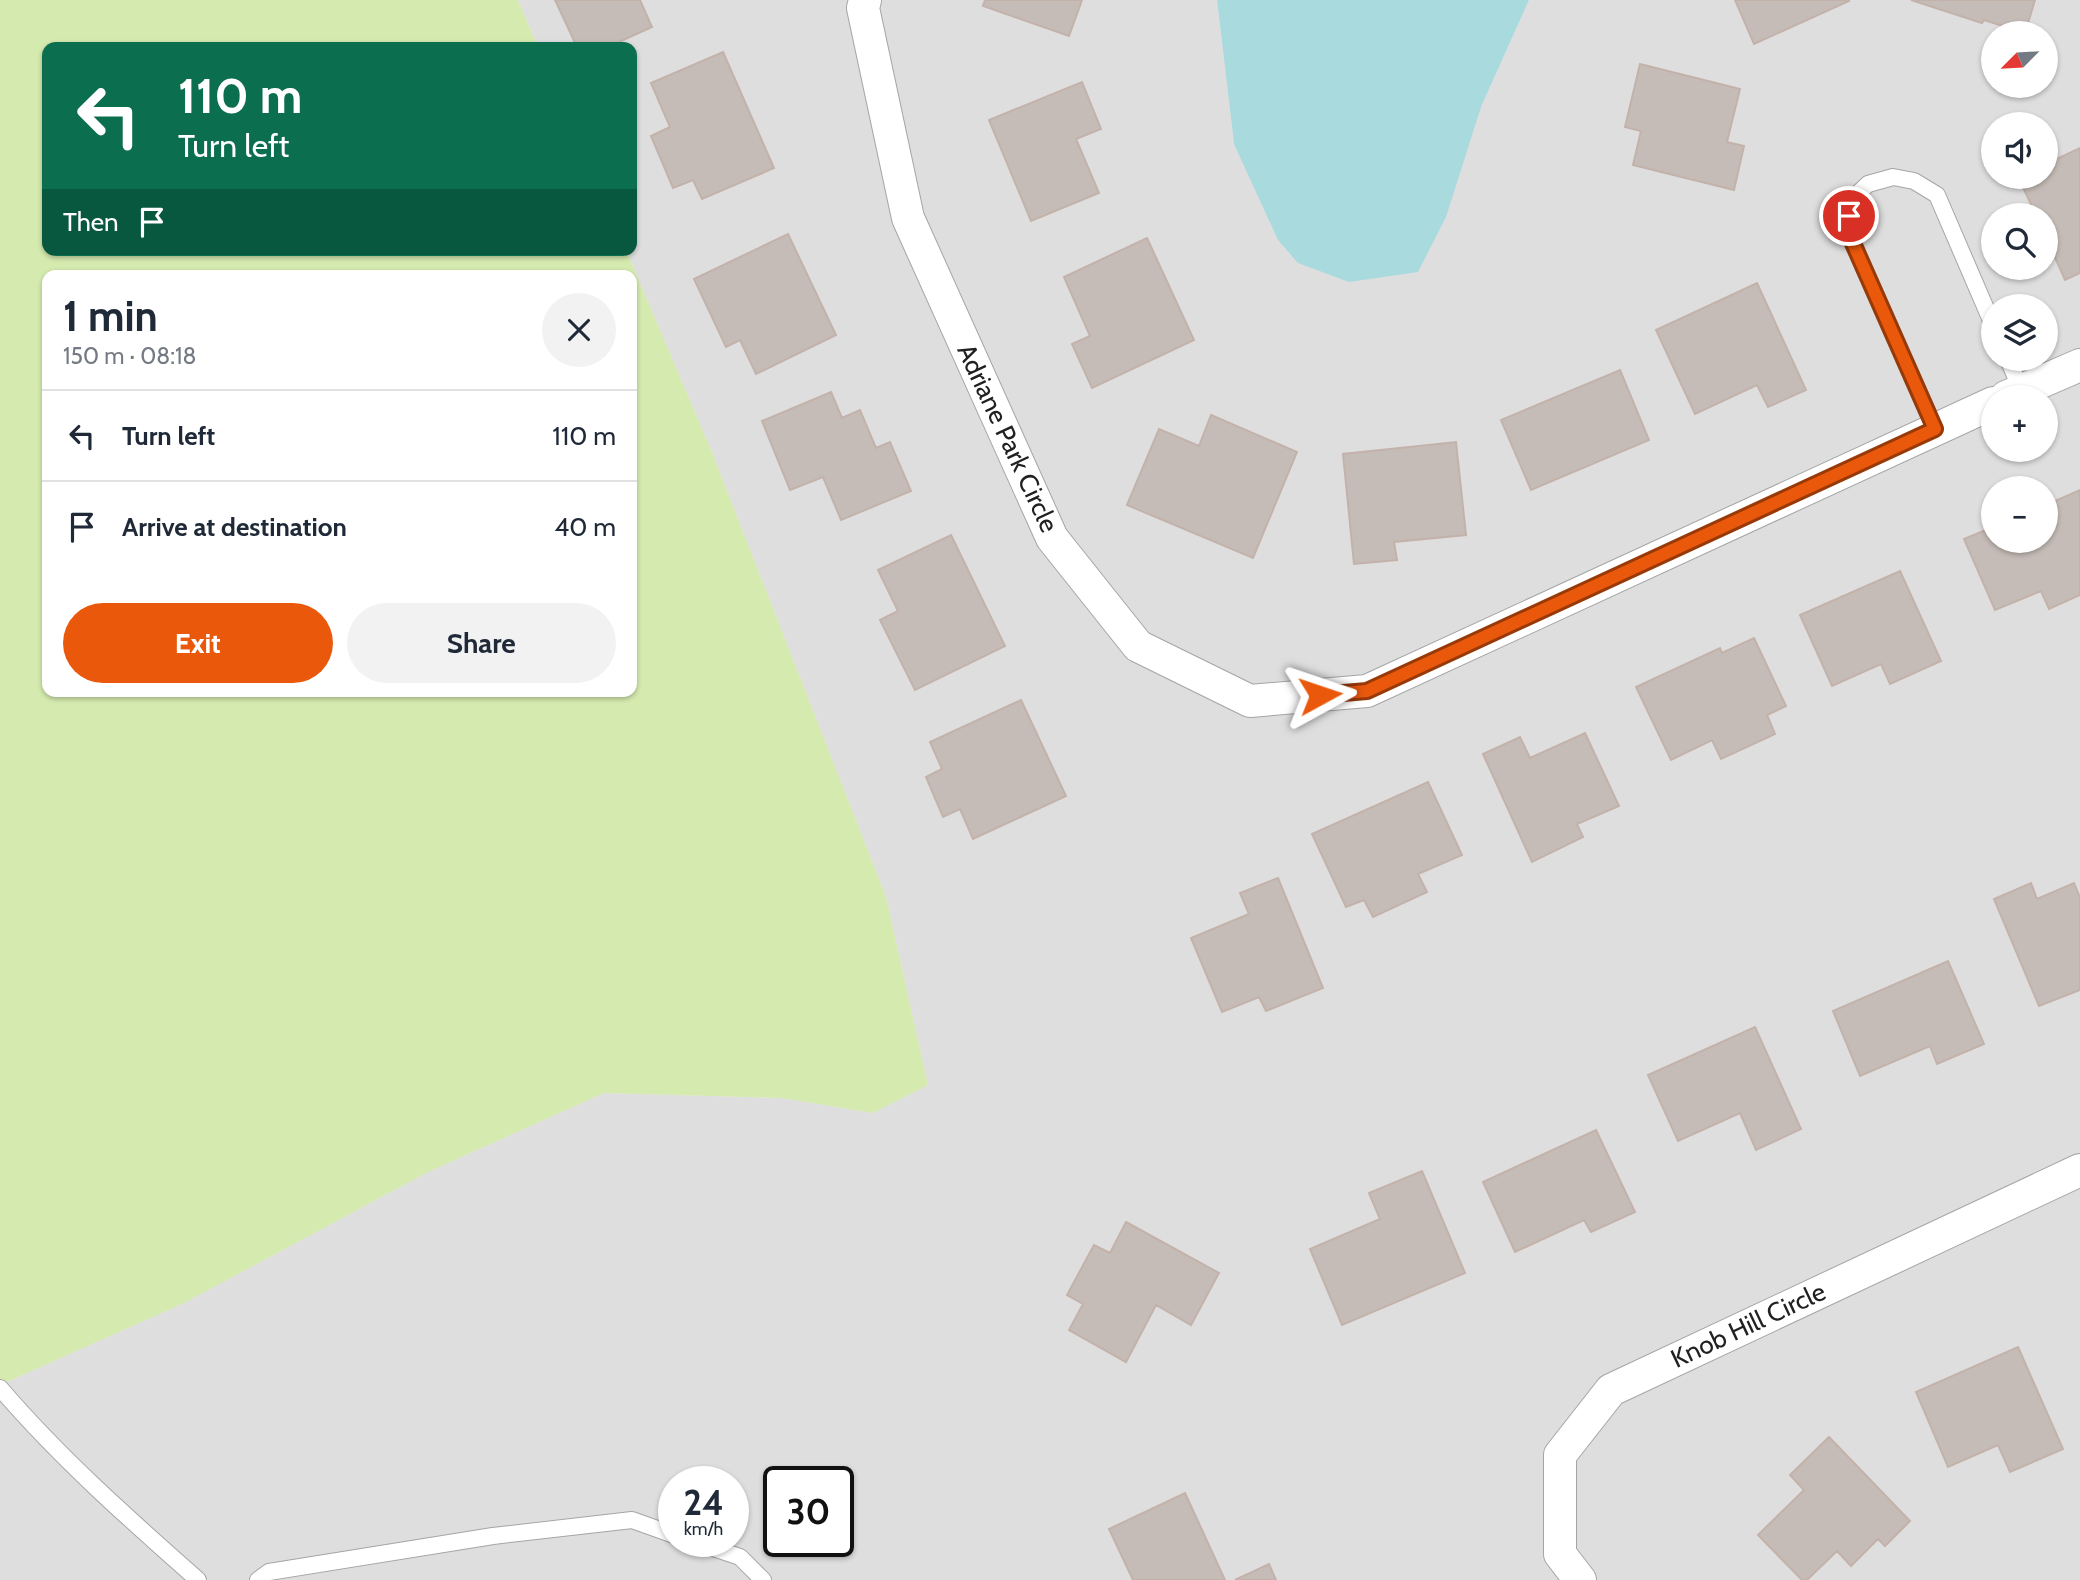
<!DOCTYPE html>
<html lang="en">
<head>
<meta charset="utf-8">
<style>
  :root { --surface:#fff; --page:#f2f2f3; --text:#1f2937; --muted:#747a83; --line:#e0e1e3; --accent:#ea580c }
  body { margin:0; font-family:Cabin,sans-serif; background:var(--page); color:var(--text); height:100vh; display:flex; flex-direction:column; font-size:26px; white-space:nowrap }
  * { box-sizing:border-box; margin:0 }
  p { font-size:23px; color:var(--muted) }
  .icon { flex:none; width:38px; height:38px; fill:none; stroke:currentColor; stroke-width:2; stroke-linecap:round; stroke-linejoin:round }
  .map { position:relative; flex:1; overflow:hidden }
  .panel { position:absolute; left:42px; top:270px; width:595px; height:427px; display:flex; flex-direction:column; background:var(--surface); border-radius:14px; box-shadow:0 2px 5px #0004 }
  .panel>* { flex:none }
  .guide { position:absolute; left:42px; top:42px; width:595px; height:214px; border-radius:14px; box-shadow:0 2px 5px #0004; background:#0b6e4f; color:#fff; overflow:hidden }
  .needle { width:46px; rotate:246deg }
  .fabs { position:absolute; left:1981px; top:21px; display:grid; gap:14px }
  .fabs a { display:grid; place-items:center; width:77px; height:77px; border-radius:50%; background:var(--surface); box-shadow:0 2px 5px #0004; font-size:35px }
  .speed { position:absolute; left:658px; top:1466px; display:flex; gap:14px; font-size:35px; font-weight:700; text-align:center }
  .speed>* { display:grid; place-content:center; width:91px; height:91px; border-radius:50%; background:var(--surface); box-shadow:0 2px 5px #0004; line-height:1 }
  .speed small { font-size:18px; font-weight:400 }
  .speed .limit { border:4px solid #111; border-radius:10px; background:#fff; color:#111 }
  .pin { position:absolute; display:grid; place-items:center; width:60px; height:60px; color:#fff; margin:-30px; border:4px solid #fff; border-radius:50%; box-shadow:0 2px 7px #0007 }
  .me { position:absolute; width:77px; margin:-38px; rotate:85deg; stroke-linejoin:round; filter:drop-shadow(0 0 5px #0008) }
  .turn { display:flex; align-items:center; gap:24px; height:147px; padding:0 21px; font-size:32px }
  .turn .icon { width:91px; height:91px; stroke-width:2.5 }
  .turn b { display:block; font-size:49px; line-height:60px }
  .then { display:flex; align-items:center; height:66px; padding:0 21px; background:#0003; gap:14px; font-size:26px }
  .round { display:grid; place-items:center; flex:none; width:74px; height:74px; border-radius:37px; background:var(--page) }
  .headline { display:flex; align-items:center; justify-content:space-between; height:119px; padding:0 21px }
  h1 { font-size:42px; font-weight:700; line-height:52px }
  .action { display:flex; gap:14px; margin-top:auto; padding:14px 21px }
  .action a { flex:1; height:80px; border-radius:42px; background:var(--accent); color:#fff; font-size:28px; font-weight:700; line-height:80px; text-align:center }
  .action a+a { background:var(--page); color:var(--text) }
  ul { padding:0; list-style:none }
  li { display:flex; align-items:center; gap:21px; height:91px; padding:0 21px; border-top:2px solid var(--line) }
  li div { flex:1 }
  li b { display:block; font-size:26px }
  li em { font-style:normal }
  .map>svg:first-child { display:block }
</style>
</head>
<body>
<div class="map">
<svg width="2080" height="1580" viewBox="0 0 2080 1580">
  <rect width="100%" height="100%" fill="#f1ede8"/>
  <path fill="#dfdede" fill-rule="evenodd" d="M518,0H1217L1234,144L1481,107L1529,0H2080V1580H0V1385L184,1303L428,1172L604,1093L782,1098L873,1113L928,1085L886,897L711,450L626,250H632V47H538ZM1993,33H2046V86H1993ZM1993,124H2046V177H1993ZM1993,215H2046V268H1993ZM1993,306H2046V359H1993ZM1993,397H2046V450H1993ZM1993,488H2046V541H1993ZM674,1482H733V1542H674ZM779,1482H838V1542H779Z"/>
  <path fill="#d5eaaf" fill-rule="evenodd" d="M0,0H518L538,47H47V250H626L711,450L886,897L928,1085L873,1113L782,1098L604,1093L428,1172L184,1303L0,1385ZM47,275H632V691H47Z"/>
  <path fill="#a9dade" d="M1217,0H1529L1481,107L1446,217L1418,272L1349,282L1298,263L1278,240L1234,144Z"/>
  <path fill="#c6bcb7" stroke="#c3b2aa" stroke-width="2" d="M555,0H640L652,27L608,47H577Z
    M985,0H1082L1069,36L983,6Z
    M1735,0H1848L1849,1L1754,44Z
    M1911,0H2035L2025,33L1984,20L1982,23Z
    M723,52L774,168L702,199L693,180L673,188L651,136L670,127L651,83Z
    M1640,64L1740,89L1727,142L1744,146L1734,190L1633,165L1641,131L1625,127Z
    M1082,82L1101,129L1076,139L1099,193L1031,221L989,120Z
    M2080,148V273L2065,280L2046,237V215H2036L2018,177H2046V164Z
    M788,234L836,335L756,374L740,340L726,347L694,279Z
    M1147,238L1194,340L1092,388L1072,344L1090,336L1064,277Z
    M1757,283L1806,390L1768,407L1757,385L1695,414L1656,330Z
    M1620,370L1649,440L1531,490L1501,420Z
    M831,392L842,418L860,410L876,448L890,442L911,491L841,520L823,477L790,490L762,421Z
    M1211,415L1297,452L1253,558L1127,505L1159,429L1199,446Z
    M1456,442L1466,535L1394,542L1397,560L1354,564L1343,454Z
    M2080,490V595L2049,609L2041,591L1995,610L1964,539L1993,527V541H2046V505Z
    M951,535L1005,646L915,690L880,620L898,611L878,570Z
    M1900,571L1941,661L1890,684L1881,664L1832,686L1800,615Z
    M1754,638L1786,706L1767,715L1775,734L1721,759L1712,740L1671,760L1636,687L1720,648L1722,653Z
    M1021,700L1066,796L973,839L960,809L943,817L926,777L942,769L930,742Z
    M1585,733L1619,806L1577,824L1583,837L1532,862L1483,754L1520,737L1530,758Z
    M1428,782L1462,855L1418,874L1427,892L1373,917L1364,900L1346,907L1312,834Z
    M1278,878L1323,988L1266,1011L1259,997L1222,1012L1191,938L1249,914L1240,893Z
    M2031,883L2037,899L2074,883L2080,898V990L2039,1006L1994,899Z
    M1948,961L1984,1044L1937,1064L1930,1046L1860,1076L1833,1011Z
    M1755,1027L1801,1129L1756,1150L1740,1113L1678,1141L1648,1075Z
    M1596,1130L1635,1212L1591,1232L1584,1220L1515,1252L1483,1182Z
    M1422,1171L1465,1273L1342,1325L1310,1249L1380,1219L1369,1193Z
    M1126,1222L1219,1273L1191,1325L1156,1305L1126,1362L1069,1330L1083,1304L1067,1295L1094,1245L1110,1253Z
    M2018,1347L2063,1449L2010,1472L1998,1445L1948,1467L1916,1392Z
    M1829,1437L1910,1521L1885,1546L1878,1539L1851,1566L1837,1551L1807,1580H1802L1758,1535L1804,1490L1790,1475Z
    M1185,1493L1225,1580H1133L1109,1529Z
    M1269,1564L1276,1580H1235Z"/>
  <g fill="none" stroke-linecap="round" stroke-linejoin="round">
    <defs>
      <path id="lane" d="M2008,359L2021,390
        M1935,429L1848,232L1851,200L1868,184L1893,177L1914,181L1937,195L1993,325
        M0,1388C60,1458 129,1519 198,1580
        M695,1542L740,1557L763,1580
        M258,1580L269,1572L493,1536L632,1520L674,1535"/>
      <path id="street" d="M865,0L863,8L908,218L1052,538L1138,646L1250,701L1367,691L1993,403
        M2006,397L2080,365
        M1580,1580L1560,1554V1455L1611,1390L2080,1170"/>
    </defs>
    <use href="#lane" stroke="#a5a5a5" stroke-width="18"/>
    <use href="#street" stroke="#a5a5a5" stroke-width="34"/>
    <use href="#lane" stroke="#fff" stroke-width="16"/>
    <use href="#street" stroke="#fff" stroke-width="32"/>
  </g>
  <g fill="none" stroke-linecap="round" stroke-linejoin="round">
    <defs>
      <path id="route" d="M1320,695L1367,691L1935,429L1848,232L1849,216"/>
    </defs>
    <use href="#route" stroke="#983908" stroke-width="18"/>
    <use href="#route" stroke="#ea580c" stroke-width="12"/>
  </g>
  <g text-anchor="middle" stroke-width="6" stroke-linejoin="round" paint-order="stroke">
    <g font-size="26" fill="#212121" stroke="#fff">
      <text transform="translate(1008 438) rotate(65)" y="9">Adriane Park Circle</text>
      <text transform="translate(1748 1325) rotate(-25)" y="9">Knob Hill Circle</text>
    </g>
  </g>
</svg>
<div class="fabs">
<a><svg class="needle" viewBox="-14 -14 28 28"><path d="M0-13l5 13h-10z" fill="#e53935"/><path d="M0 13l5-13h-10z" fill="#747a83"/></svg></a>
<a><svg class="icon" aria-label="sound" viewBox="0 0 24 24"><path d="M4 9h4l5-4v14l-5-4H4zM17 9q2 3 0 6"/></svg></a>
<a><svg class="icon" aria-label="search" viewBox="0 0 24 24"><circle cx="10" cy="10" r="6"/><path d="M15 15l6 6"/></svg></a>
<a><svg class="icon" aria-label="layers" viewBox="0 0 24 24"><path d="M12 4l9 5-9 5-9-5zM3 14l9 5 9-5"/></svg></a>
<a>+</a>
<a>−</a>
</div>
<div class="speed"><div>24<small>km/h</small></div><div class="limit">30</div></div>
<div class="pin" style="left:1849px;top:216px;background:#d93025"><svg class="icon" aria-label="arrive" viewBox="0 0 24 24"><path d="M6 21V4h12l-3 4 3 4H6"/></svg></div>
<svg class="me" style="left:1320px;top:695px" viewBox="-20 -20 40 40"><path d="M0-17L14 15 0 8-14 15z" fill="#ea580c" stroke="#fff" stroke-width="4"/></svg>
<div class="guide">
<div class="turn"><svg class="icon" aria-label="left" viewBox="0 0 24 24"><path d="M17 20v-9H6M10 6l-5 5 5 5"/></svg><div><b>110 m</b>Turn left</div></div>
<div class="then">Then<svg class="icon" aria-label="arrive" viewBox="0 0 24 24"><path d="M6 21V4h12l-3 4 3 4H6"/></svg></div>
</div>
<section class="panel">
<div class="headline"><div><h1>1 min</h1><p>150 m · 08:18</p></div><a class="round"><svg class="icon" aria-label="close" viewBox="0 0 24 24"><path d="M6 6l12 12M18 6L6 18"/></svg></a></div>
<ul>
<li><svg class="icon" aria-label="left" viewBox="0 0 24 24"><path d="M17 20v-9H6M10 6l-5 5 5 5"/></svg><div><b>Turn left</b></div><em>110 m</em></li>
<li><svg class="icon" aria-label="arrive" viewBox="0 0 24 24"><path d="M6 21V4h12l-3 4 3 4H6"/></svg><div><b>Arrive at destination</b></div><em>40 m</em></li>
</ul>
<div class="action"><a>Exit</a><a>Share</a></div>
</section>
</div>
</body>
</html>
